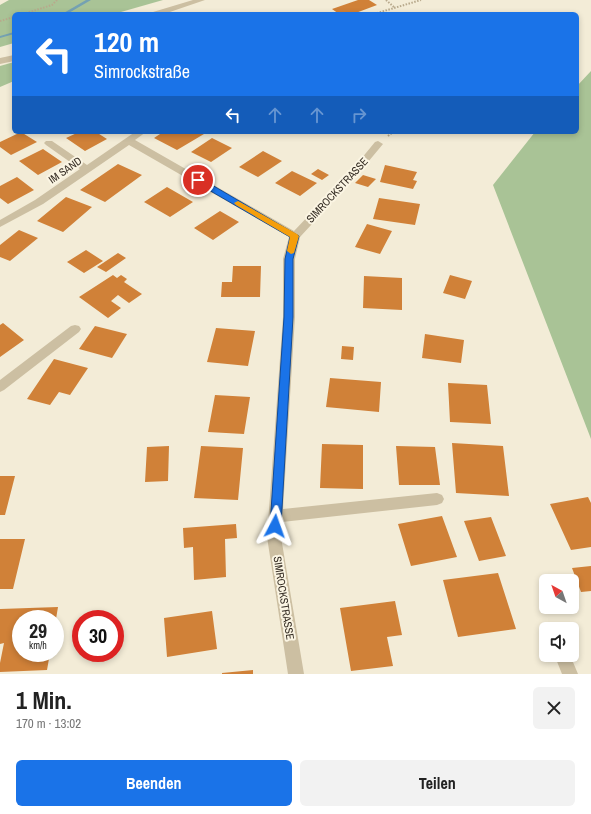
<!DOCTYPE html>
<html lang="de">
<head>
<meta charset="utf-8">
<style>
  :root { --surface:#fff; --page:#f2f2f2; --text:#222; --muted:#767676; --accent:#1a73e8 }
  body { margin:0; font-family:"Archivo Narrow",sans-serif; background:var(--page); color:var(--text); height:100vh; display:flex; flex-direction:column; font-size:15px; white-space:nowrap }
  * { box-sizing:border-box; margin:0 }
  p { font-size:13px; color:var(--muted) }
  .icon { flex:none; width:22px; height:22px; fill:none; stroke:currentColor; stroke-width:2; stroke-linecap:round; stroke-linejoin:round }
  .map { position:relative; height:674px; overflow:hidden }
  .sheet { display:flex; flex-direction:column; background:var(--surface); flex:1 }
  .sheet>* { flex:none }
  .top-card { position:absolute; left:12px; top:12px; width:567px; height:122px; border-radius:6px; box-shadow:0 2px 6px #0003; background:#1a73e8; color:#fff; overflow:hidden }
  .needle { width:26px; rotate:320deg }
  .controls { position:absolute; left:539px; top:574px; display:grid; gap:8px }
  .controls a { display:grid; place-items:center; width:40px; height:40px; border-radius:6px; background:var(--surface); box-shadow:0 2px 6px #0003; font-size:20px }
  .speed { position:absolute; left:12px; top:610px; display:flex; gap:8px; font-size:20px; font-weight:700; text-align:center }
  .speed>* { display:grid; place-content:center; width:52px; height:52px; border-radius:50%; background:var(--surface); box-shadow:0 2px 6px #0003; line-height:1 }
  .speed small { font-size:10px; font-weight:400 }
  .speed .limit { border:6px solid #d22; background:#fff; color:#111 }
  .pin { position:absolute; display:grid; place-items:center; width:34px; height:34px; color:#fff; margin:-17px; border:2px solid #fff; border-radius:50%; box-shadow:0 1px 4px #0007 }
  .me { position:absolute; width:44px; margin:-22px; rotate:4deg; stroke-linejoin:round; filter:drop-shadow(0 0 3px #0008) }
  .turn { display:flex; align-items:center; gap:14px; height:84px; padding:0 16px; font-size:18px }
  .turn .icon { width:52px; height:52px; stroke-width:2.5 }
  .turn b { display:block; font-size:28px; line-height:34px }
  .lanes { display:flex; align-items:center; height:38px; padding:0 16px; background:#0003; justify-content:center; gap:20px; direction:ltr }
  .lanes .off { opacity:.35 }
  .round { display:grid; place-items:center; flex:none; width:42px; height:42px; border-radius:6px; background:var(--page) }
  .head { display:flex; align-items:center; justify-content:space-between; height:68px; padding:0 16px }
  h1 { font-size:24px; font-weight:800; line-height:30px }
  .button { display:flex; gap:8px; margin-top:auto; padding:8px 16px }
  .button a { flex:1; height:46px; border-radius:6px; background:var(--accent); color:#fff; font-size:16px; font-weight:800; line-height:46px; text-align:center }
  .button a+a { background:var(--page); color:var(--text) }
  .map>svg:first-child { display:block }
</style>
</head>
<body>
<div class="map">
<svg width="591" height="674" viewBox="0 0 591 674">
  <rect width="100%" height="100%" fill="#f3ecd7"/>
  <path fill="#a9c396" d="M9,0H163L114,14H14V43L0,47V5Z
    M14,62V81L0,87V66Z
    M591,71V439L493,185L535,132H577V86Z"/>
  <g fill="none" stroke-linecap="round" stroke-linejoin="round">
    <path fill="#74a1b2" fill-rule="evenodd" d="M86,0H91L67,14H62Z
      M14,32V34L0,38V36Z"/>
  </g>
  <path fill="#d08138" d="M358,0H369L377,5L353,14H339L332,9Z
    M21,132L37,142L11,155L0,147V142Z
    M79,132H96L107,139L85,151L66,138Z
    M163,132H201L204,134L177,150L154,138Z
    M212,138L232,148L211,162L191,152Z
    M43,149L62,162L38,175L19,161Z
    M263,151L282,161L258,177L239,167Z
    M118,164L142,175L105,202L80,190Z
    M385,165L417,172L413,180L417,181L413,189L380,182Z
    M318,169L329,175L322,180L311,174Z
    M292,171L317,183L300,196L275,183Z
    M363,175L376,179L368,187L355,183Z
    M17,177L34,190L8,204L0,198V186Z
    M167,187L193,202L170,217L144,202Z
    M66,197L92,207L63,232L37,221Z
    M379,198L420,204L415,225L373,219Z
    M220,211L239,222L213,240L194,228Z
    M367,224L392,231L380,254L355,247Z
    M19,230L38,238L10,261L0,257V245Z
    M86,250L103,261L84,273L67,262Z
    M118,253L126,258L106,272L97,267Z
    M233,266H261L260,297H221L222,282H232Z
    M113,275L117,278L121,275L127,279L124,282L142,294L129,303L118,295L111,301L121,308L108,318L79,297Z
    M450,275L472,281L465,299L443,293Z
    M364,276L402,278V310L363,308Z
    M3,323L24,340L0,357V325Z
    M95,326L127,334L112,358L79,349Z
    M216,328L255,331L248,366L207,362Z
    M425,334L464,340L461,363L422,358Z
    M342,346L354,347L353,360L341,359Z
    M54,359L88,368L70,395L59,392L50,405L27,399Z
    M330,378L381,382L379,412L326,407Z
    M448,383L487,385L491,424L450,422Z
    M215,395L250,397L244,434L208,432Z
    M452,443L503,446L509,496L456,493Z
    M322,444L363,445V489L320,488Z
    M169,446L168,481L145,482L147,447Z
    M201,446L243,448L238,500L194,498Z
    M396,446L435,447L440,485H399Z
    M0,476H15L5,515H0Z
    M588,497L591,503V547L571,550L550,504Z
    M442,516L457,557L411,566L398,524Z
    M491,517L506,556L479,561L464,521Z
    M236,524L237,538L225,539L226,577L194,580L193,547L184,548L183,528Z
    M0,539H25L13,589H0Z
    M591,566V591L581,592L572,568Z
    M498,573L516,629L458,637L443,580Z
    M395,601L402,635L387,637L393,666L351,671L340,608Z
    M58,607L56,619H21V653H50L47,670L0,672V663L4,643L0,644V609Z
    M212,611L217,649L167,657L164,618Z
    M253,670V674H222V673Z"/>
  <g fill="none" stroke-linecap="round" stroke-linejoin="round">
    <path stroke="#b8a98c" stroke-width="2" stroke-dasharray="1.5 1.5" stroke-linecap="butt" d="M386,0L394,7
      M23,14L52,5L57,0
      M374,14L421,0
      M0,21L14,17
      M388,136L393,132"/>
    <path fill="#ccbfa2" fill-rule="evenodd" d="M193,0H205L164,14H152L153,12Z
      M14,55V61L0,64V58Z
      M135,132H146L135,140L294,231L352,170L375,142L378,141L383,144L358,174L300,237L295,259V317L283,509L437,493L442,495L444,499L442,503L437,505L282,522L281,537L304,674H288L267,537L283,317V259L289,237L129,145L43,204L0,227V220L35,200L80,169L46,145L44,143L46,141H52L87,165Z
      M75,325L79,326L81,329L79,332L4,390L0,392V380L71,326Z
      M558,655H570L578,674H562L556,659Z"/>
  </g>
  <path fill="#1a73e8" stroke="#114b97" d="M195,178H200L299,236L293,259V317L281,526L279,530L275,531L271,530L270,526L284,317L285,259L290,237L195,182Z"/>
  <path fill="#f59e0b" d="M238,201L297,234L299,236L294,253L291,254L287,251L290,237L236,205L234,203Z"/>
  <g text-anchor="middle" stroke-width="4" stroke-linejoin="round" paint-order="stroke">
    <g font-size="11" fill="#362e25" stroke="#fbf5e3">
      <text transform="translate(65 170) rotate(-35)" y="4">IM SAND</text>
      <text transform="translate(337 190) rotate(-47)" y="4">SIMROCKSTRASSE</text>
      <text transform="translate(284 598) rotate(81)" y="4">SIMROCKSTRASSE</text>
    </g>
  </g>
</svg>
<div class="controls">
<a><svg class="needle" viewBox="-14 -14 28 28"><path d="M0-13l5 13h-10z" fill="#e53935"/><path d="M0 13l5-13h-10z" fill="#767676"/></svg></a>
<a><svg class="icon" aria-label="sound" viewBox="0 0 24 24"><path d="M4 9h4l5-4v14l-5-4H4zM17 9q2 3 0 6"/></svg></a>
</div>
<div class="speed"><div>29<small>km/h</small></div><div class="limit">30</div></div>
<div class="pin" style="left:198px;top:180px;background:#d93025"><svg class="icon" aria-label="arrive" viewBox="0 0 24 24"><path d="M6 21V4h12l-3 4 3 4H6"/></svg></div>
<svg class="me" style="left:275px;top:526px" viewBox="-20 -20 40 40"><path d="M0-17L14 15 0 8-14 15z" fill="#1a73e8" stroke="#fff" stroke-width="4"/></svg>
<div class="top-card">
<div class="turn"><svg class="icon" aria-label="left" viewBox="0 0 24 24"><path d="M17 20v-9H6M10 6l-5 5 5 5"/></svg><div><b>120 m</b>Simrockstraße</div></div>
<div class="lanes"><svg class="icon" aria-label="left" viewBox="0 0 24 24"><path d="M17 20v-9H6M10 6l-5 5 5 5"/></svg><svg class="icon off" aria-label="ahead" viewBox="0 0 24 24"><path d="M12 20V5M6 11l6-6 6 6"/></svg><svg class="icon off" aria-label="ahead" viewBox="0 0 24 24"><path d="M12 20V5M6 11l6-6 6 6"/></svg><svg class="icon off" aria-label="right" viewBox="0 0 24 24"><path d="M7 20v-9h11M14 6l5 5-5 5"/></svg></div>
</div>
</div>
<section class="sheet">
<div class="head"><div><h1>1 Min.</h1><p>170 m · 13:02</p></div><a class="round"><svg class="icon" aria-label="close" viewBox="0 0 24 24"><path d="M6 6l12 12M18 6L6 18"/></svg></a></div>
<div class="button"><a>Beenden</a><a>Teilen</a></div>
</section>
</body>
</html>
